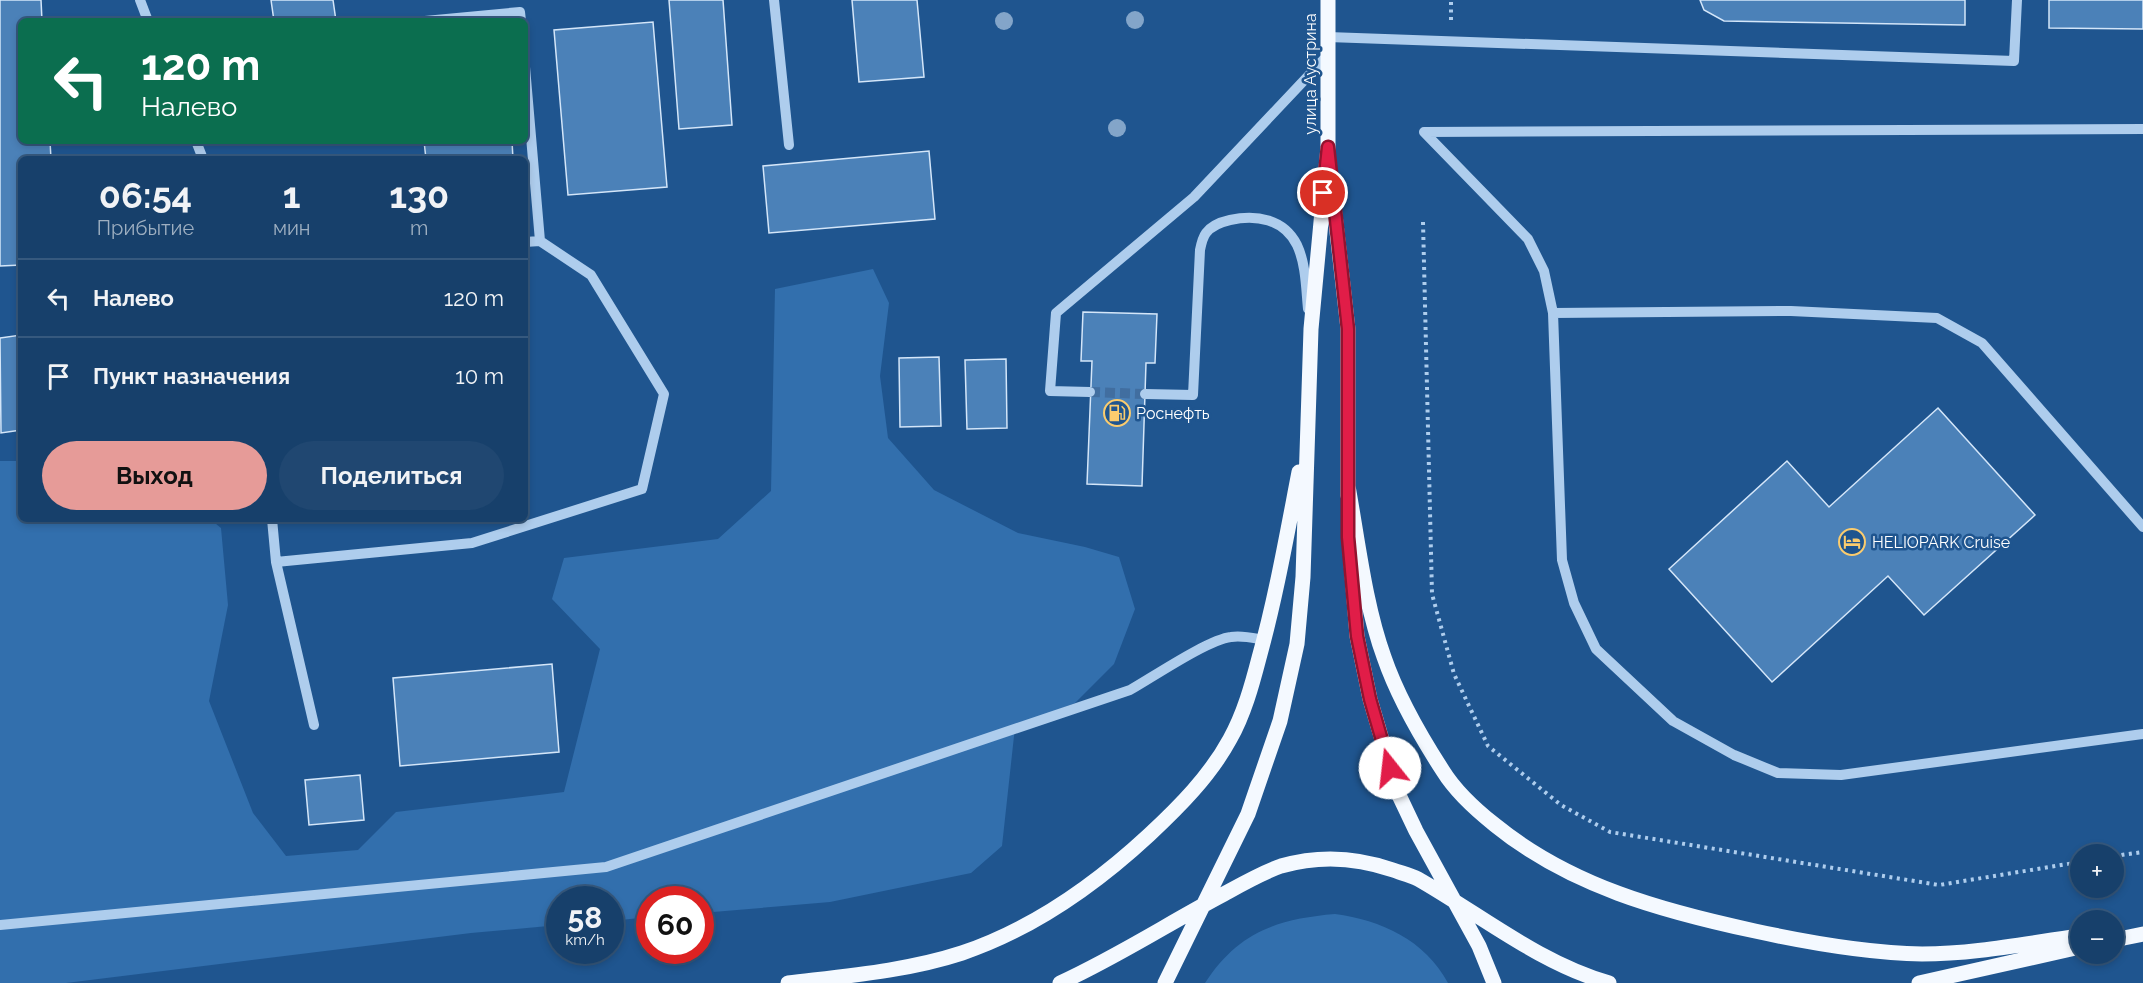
<!DOCTYPE html>
<html lang="ru">
<head>
<meta charset="utf-8">
<style>
  :root { --surface:#17406b; --page:#204771; --text:#f1f3f6; --muted:#9eafc1; --line:#36597e; --accent:#e69b98 }
  body { margin:0; font-family:Raleway,sans-serif; background:var(--page); color:var(--text); height:100vh; display:flex; flex-direction:column; font-size:22px; white-space:nowrap }
  * { box-sizing:border-box; margin:0 }
  p { font-size:20px; color:var(--muted) }
  .icon { flex:none; width:33px; height:33px; fill:none; stroke:currentColor; stroke-width:2; stroke-linecap:round; stroke-linejoin:round }
  .map { position:relative; flex:1; overflow:hidden }
  .side { position:absolute; left:18px; top:156px; width:510px; height:366px; display:flex; flex-direction:column; background:var(--surface); border-radius:9px; box-shadow:0 3px 9px #0003,0 0 0 2px var(--line) }
  .side>* { flex:none }
  .banner { position:absolute; left:18px; top:18px; width:510px; height:126px; border-radius:9px; box-shadow:0 3px 9px #0003,0 0 0 2px var(--line); background:#0b6e4f; color:#fff; overflow:hidden }
  .controls { position:absolute; left:2070px; top:844px; display:grid; gap:12px }
  .controls a { display:grid; place-items:center; width:54px; height:54px; border-radius:50%; background:var(--surface); box-shadow:0 3px 9px #0003,0 0 0 2px var(--line); font-size:30px }
  .speed { position:absolute; left:546px; top:886px; display:flex; gap:12px; font-size:30px; font-weight:700; text-align:center }
  .speed>* { display:grid; place-content:center; width:78px; height:78px; border-radius:50%; background:var(--surface); box-shadow:0 3px 9px #0003,0 0 0 2px var(--line); line-height:1 }
  .speed small { font-size:15px; font-weight:400 }
  .speed .limit { border:9px solid #d22; background:#fff; color:#111 }
  .pin { position:absolute; display:grid; place-items:center; width:51px; height:51px; color:#fff; margin:-26px; border:3px solid #fff; border-radius:50%; box-shadow:0 2px 6px #0007 }
  .me { position:absolute; width:66px; margin:-33px; rotate:344deg; stroke-linejoin:round; filter:drop-shadow(0 0 4px #0008) }
  .turn { display:flex; align-items:center; gap:21px; height:126px; padding:0 24px; font-size:27px }
  .turn .icon { width:78px; height:78px; stroke-width:2.5 }
  .turn b { display:block; font-size:42px; line-height:51px }
  .eta { display:flex; justify-content:space-evenly; align-items:center; height:102px; text-align:center }
  .eta b { font-size:36px; font-weight:700; line-height:42px }
  .primary-button { display:flex; gap:12px; margin-top:auto; padding:12px 24px }
  .primary-button a { flex:1; height:69px; border-radius:36px; background:var(--accent); color:#111; font-size:24px; font-weight:700; line-height:69px; text-align:center }
  .primary-button a+a { background:var(--page); color:var(--text) }
  ul { padding:0; list-style:none }
  li { display:flex; align-items:center; gap:18px; height:78px; padding:0 24px; border-top:2px solid var(--line) }
  li div { flex:1 }
  li b { display:block; font-size:22px }
  li em { font-style:normal }
  .map>svg:first-child { display:block }
</style>
</head>
<body>
<div class="map">
<svg width="2143" height="983" viewBox="0 0 2143 983">
  <rect width="100%" height="100%" fill="#1f558f"/>
  <path fill="#326fad" d="M873,269L889,303L880,376L888,438L934,490L1018,533L1085,547L1119,557L1135,609L1114,664L1075,703L1015,727L1002,846L971,873L830,902L701,913L700,900H650L649,917L611,921L610,900H560L559,925L471,933L66,983H0V461H21V519H210L221,528L228,605L209,701L253,813L286,856L358,850L396,812L564,792L600,649L552,599L564,558L718,539L771,491L775,289Z
    M1335,914C1381,920 1425,940 1448,983H1205C1238,932 1277,919 1335,914Z"/>
  <path fill="#4b81b8" stroke="#d4e6f9" stroke-width="1.5" d="M0,0H41L42,21H21V141H50L51,159H21V265L0,266Z
    M271,0H333L336,21H274Z
    M669,0H723L732,125L679,129Z
    M852,0H917L924,77L859,82Z
    M1700,0H1965V25L1724,21L1704,10Z
    M2049,0H2143V29L2049,28Z
    M653,22L667,187L568,195L554,30Z
    M424,141H512L513,159H426Z
    M929,151L935,219L769,233L763,166Z
    M1083,312L1157,314L1155,363H1146L1142,486L1087,484L1092,361H1081Z
    M21,335V430L1,433L0,338Z
    M939,357L941,426L900,427L899,358Z
    M1006,359L1007,428L967,429L965,360Z
    M1938,408L2035,515L1924,615L1888,576L1772,682L1669,569L1787,461L1829,507Z
    M552,664L559,752L400,766L393,678Z
    M360,775L364,820L309,825L305,780Z"/>
  <g fill="none" stroke-linecap="round" stroke-linejoin="round">
    <path stroke="#416ea0" stroke-width="10" stroke-dasharray="10 5" stroke-linecap="butt" d="M1090,392L1145,394"/>
    <path stroke="#aecded" stroke-width="4" stroke-dasharray="3 4.5" stroke-linecap="butt" d="M1451,20V0
      M1423,222L1432,594L1454,674L1488,746L1561,805L1610,832L1939,885L2080,862
      M2114,856L2143,852"/>
    <path stroke="#aecded" stroke-width="10" d="M140,0L148,21
      M774,0L789,145
      M425,21L520,12L521,21
      M1328,37L2014,61L2017,0
      M525,67L540,241
      M1424,132L1528,239L1544,271L1553,313L1562,560L1574,603L1596,649L1673,721L1734,755L1778,773L1841,775L2143,734
      M1424,132L2143,129
      M196,141L203,159
      M1553,313L1791,311L1937,318L1982,343L2143,527
      M1090,392L1050,391L1056,313L1194,197L1328,55
      M1145,394L1193,395L1200,250C1201,245 1203,237 1206,233C1212,225 1221,222 1230,220C1256,214 1284,219 1297,245C1306,264 1306,289 1308,309
      M272,519L276,562L314,725
      M276,562L472,543L642,489L664,394L591,275L540,241L525,242
      M0,925L606,867L1130,690C1153,677 1209,639 1231,637C1242,635 1253,638 1264,640"/>
    <path stroke="#f4f9ff" stroke-width="15" d="M1331,179L1348,329V496
      M1348,486C1358,541 1365,605 1384,657C1397,695 1421,737 1443,771C1456,792 1476,810 1495,825C1570,886 1662,911 1755,931C1810,943 1866,953 1922,954C1975,954 2028,943 2080,936
      M1349,538L1357,636L1370,699L1397,791L1416,831L1479,946L1494,983
      M2114,940L2143,934
      M788,983C846,976 907,971 962,953C1033,929 1094,886 1149,835C1179,807 1210,776 1230,739C1244,714 1252,685 1259,658C1276,597 1287,534 1299,472
      M1060,983C1117,957 1169,923 1224,894C1242,884 1261,873 1281,866C1319,855 1356,857 1393,870C1401,873 1410,875 1418,879C1481,915 1539,963 1609,983
      M1165,983L1248,814L1280,721L1297,644L1303,577L1311,329L1328,147V0
      M1919,983L2080,947"/>
  </g>
  <g fill="#83a5c9">
    <circle cx="1135" cy="20" r="9"/>
    <circle cx="1004" cy="21" r="9"/>
    <circle cx="1117" cy="128" r="9"/>
  </g>
  <g fill="none" stroke-linecap="round" stroke-linejoin="round">
    <defs>
      <path id="route" d="M1323,193L1328,147L1348,329V537L1357,636L1370,699L1390,768"/>
    </defs>
    <use href="#route" stroke="#92132f" stroke-width="15"/>
    <use href="#route" stroke="#e11d48" stroke-width="10"/>
  </g>
  <defs>
    <symbol id="fuel-ring" viewBox="-11 -11 22 22"><circle r="9.5" fill="#1f558f" stroke="#fbcc6e" stroke-width="1.5"/><path d="M-5.5-6h7V0h2V4h1.3V-2.5L3-4.5l.8-.8L6-3V5H2.5V1h-1V6h-7ZM-4.2-4.7v3.2H.2V-4.7Z" fill="#fbcc6e"/></symbol>
    <symbol id="hotel-ring" viewBox="-11 -11 22 22"><circle r="9.5" fill="#1f558f" stroke="#fbcc6e" stroke-width="1.5"/><path d="M-6-4.5h1.5V1H6V5H4.5V3h-9V5H-6ZM-4 0a1.8 1.8 0 1 1 3.6 0ZM.5 0V-2.5h3Q6-2.5 6 0Z" fill="#fbcc6e"/></symbol>
  </defs>
  <g fill-rule="evenodd">
    <use href="#fuel-ring" x="1102" y="398" width="30" height="30"/>
    <use href="#hotel-ring" x="1837" y="527" width="30" height="30"/>
  </g>
  <g text-anchor="middle" stroke-width="5" stroke-linejoin="round" paint-order="stroke">
    <g font-size="16" fill="#fff" stroke="#1f558f">
      <text transform="translate(1310 74) rotate(-90)" y="6">улица Аустрина</text>
    </g>
    <g font-size="16" fill="#fff" stroke="#1f558f" text-anchor="start">
      <text x="1136" y="419">Роснефть</text>
      <text x="1872" y="548">HELIOPARK Cruise</text>
    </g>
  </g>
</svg>
<div class="controls">
<a>+</a>
<a>−</a>
</div>
<div class="speed"><div>58<small>km/h</small></div><div class="limit">60</div></div>
<div class="pin" style="left:1323px;top:193px;background:#d93025"><svg class="icon" aria-label="arrive" viewBox="0 0 24 24"><path d="M6 21V4h12l-3 4 3 4H6"/></svg></div>
<svg class="me" style="left:1390px;top:768px" viewBox="-20 -20 40 40"><circle r="19" fill="#fff"/><path d="M0-13L10 11 0 6-10 11z" fill="#e11d48"/></svg>
<div class="banner">
<div class="turn"><svg class="icon" aria-label="left" viewBox="0 0 24 24"><path d="M17 20v-9H6M10 6l-5 5 5 5"/></svg><div><b>120 m</b>Налево</div></div>
</div>
<section class="side">
<div class="eta">
<div><b>06:54</b><p>Прибытие</p></div>
<div><b>1</b><p>мин</p></div>
<div><b>130</b><p>m</p></div>
</div>
<ul>
<li><svg class="icon" aria-label="left" viewBox="0 0 24 24"><path d="M17 20v-9H6M10 6l-5 5 5 5"/></svg><div><b>Налево</b></div><em>120 m</em></li>
<li><svg class="icon" aria-label="arrive" viewBox="0 0 24 24"><path d="M6 21V4h12l-3 4 3 4H6"/></svg><div><b>Пункт назначения</b></div><em>10 m</em></li>
</ul>
<div class="primary-button"><a>Выход</a><a>Поделиться</a></div>
</section>
</div>
</body>
</html>
